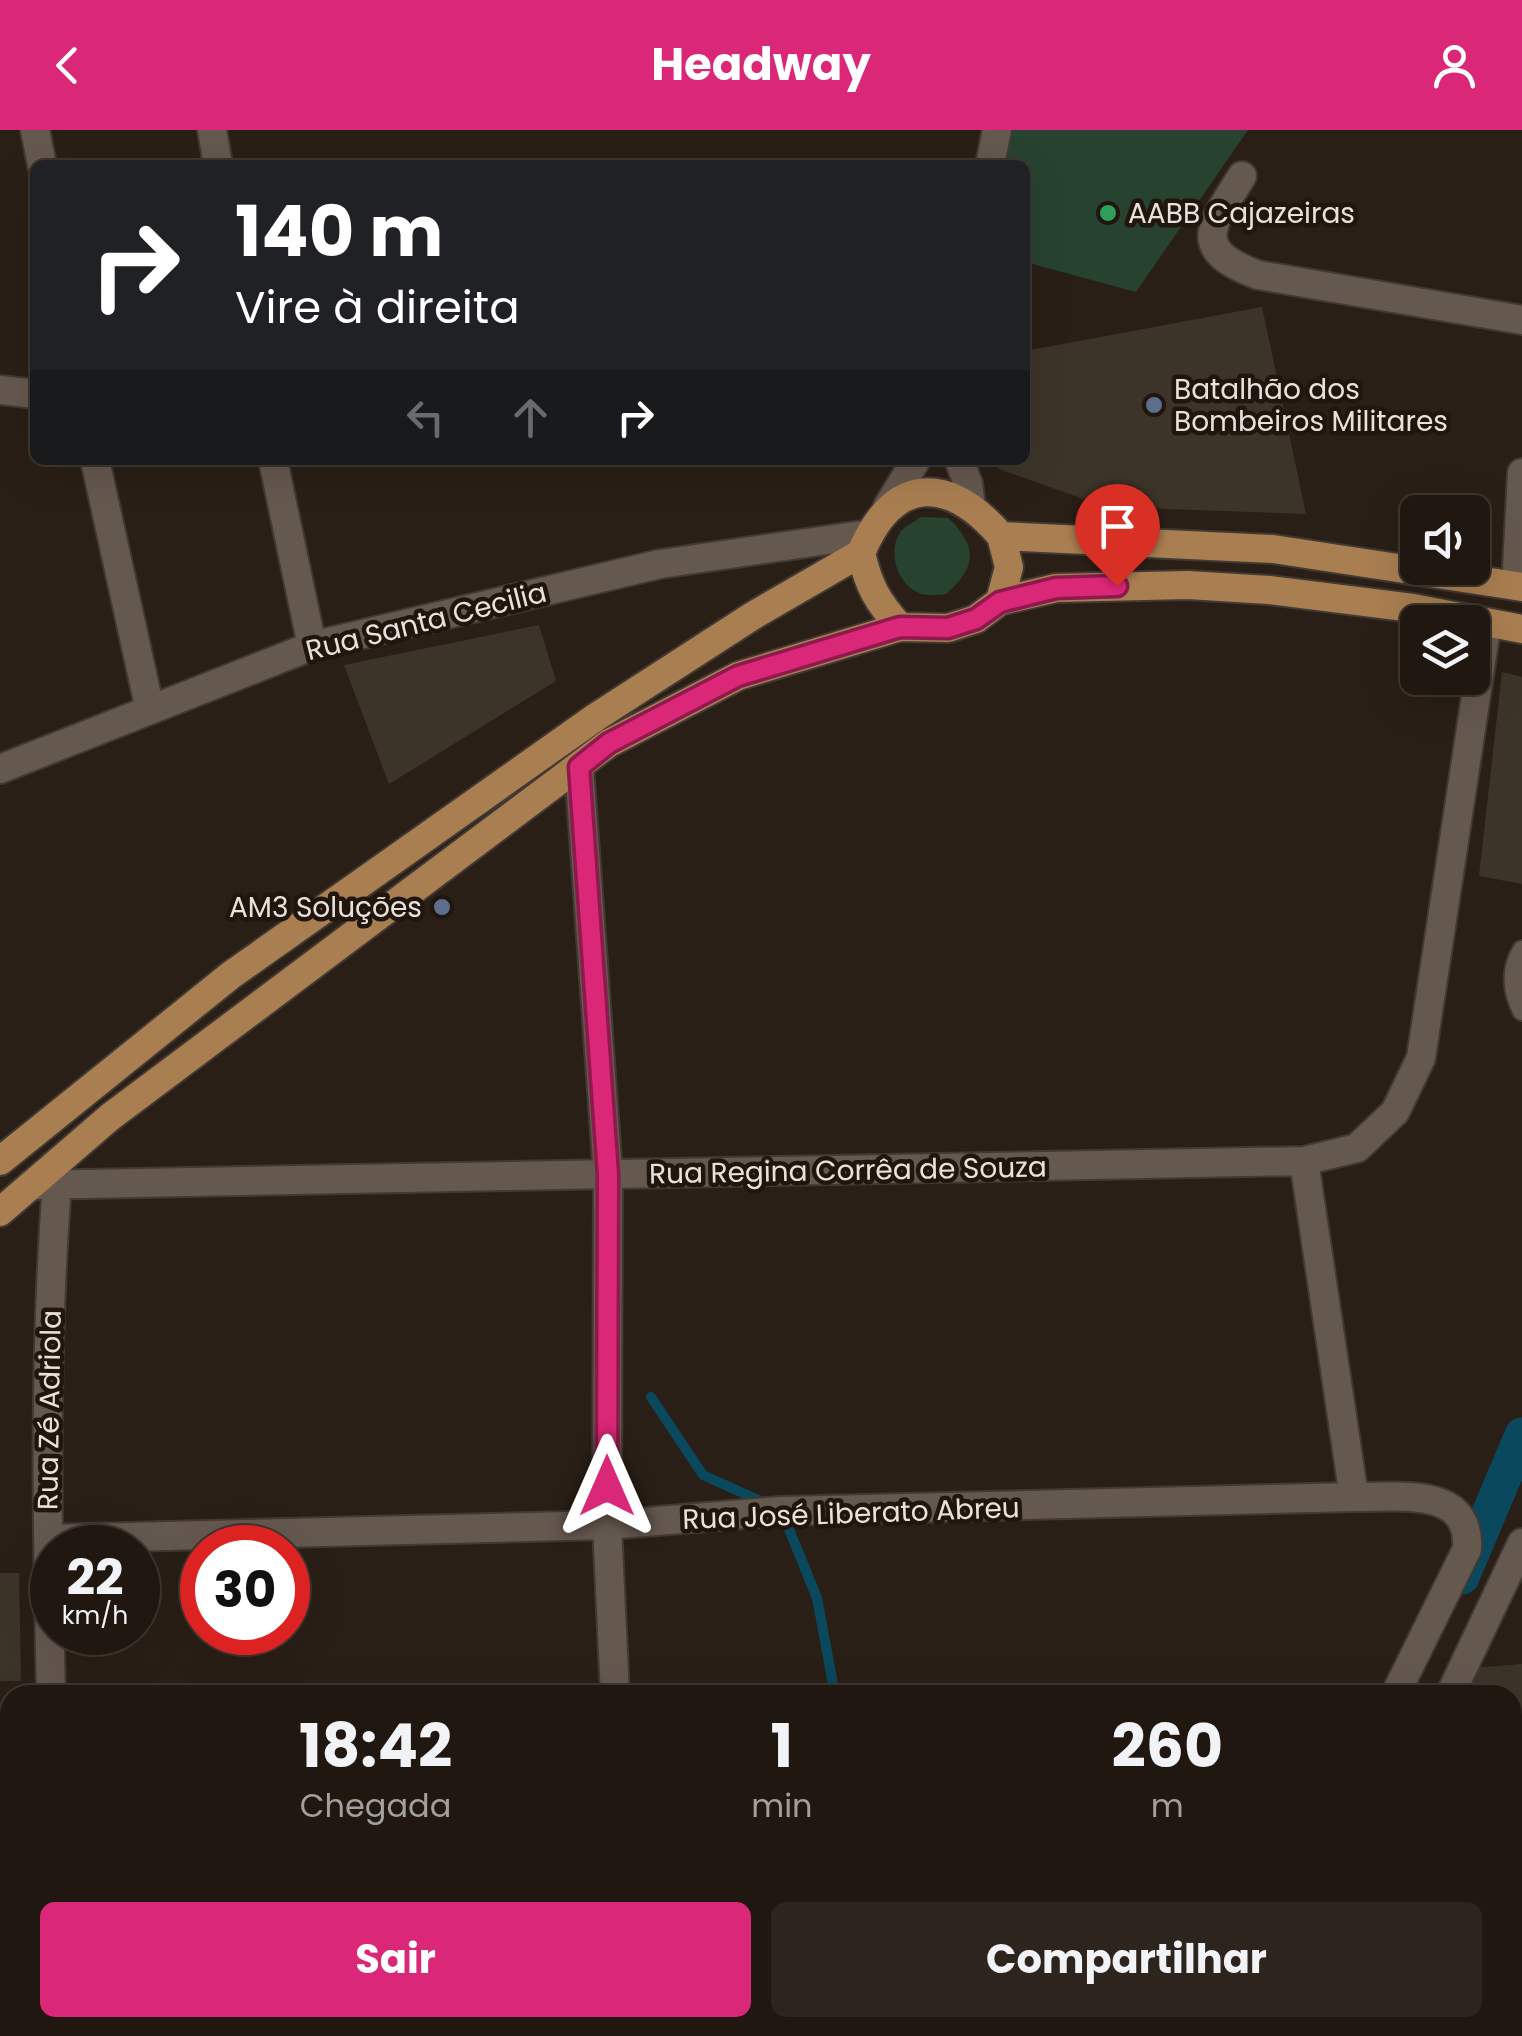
<!DOCTYPE html>
<html lang="pt">
<head>
<meta charset="utf-8">
<style>
  :root { --surface:#201710; --page:#2d241e; --text:#f1f3f6; --muted:#a29f9f; --line:#3d3630; --accent:#db2777 }
  body { margin:0; font-family:Poppins,sans-serif; background:var(--page); color:var(--text); height:100vh; display:flex; flex-direction:column; font-size:38px; white-space:nowrap }
  * { box-sizing:border-box; margin:0 }
  p { font-size:32px; color:var(--muted) }
  .icon { flex:none; width:55px; height:55px; fill:none; stroke:currentColor; stroke-width:2; stroke-linecap:round; stroke-linejoin:round }
  .map { position:relative; flex:1; overflow:hidden }
  .sheet { position:absolute; left:0px; top:1555px; width:1522px; height:352px; display:flex; flex-direction:column; background:var(--surface); border-radius:30px 30px 0 0; box-shadow:0 10px 40px #0002,0 0 0 2px var(--line) }
  .sheet>* { flex:none }
  .top-card { position:absolute; left:30px; top:30px; width:1000px; height:305px; border-radius:15px; box-shadow:0 10px 40px #0002,0 0 0 2px var(--line); background:#202124; color:#fff; overflow:hidden }
  .buttons { position:absolute; left:1400px; top:365px; display:grid; gap:20px }
  .buttons a { display:grid; place-items:center; width:90px; height:90px; border-radius:15px; background:var(--surface); box-shadow:0 10px 40px #0002,0 0 0 2px var(--line); font-size:50px }
  .speed { position:absolute; left:30px; top:1395px; display:flex; gap:20px; font-size:50px; font-weight:700; text-align:center }
  .speed>* { display:grid; place-content:center; width:130px; height:130px; border-radius:50%; background:var(--surface); box-shadow:0 10px 40px #0002,0 0 0 2px var(--line); line-height:1 }
  .speed small { font-size:25px; font-weight:400 }
  .speed .limit { border:15px solid #d22; background:#fff; color:#111 }
  .pin { position:absolute; display:grid; place-items:center; width:85px; height:85px; color:#fff; margin:-102px -42px; border-radius:50% 50% 50% 0; rotate:-45deg; box-shadow:0 0 10px #0007 }
  .pin .icon { rotate:45deg }
  .me { position:absolute; width:110px; margin:-55px; rotate:0deg; stroke-linejoin:round; filter:drop-shadow(0 0 8px #0008) }
  .turn { display:flex; align-items:center; gap:35px; height:210px; padding:0 40px; font-size:45px }
  .turn .icon { width:130px; height:130px; stroke-width:2.5 }
  .turn b { display:block; font-size:70px; line-height:85px }
  .lanes { display:flex; align-items:center; height:95px; padding:0 40px; background:#0003; justify-content:center; gap:50px; direction:ltr }
  .lanes .off { opacity:.35 }
  .eta { display:flex; justify-content:space-evenly; align-items:center; height:170px; text-align:center }
  .eta b { font-size:60px; font-weight:700; line-height:70px }
  .primary-button { display:flex; gap:20px; margin-top:auto; padding:20px 40px }
  .primary-button a { flex:1; height:115px; border-radius:15px; background:var(--accent); color:#fff; font-size:40px; font-weight:700; line-height:115px; text-align:center }
  .primary-button a+a { background:var(--page); color:var(--text) }
  header { display:flex; justify-content:space-between; align-items:center; height:130px; padding:0 40px; background:var(--accent); color:#fff; font-size:45px; font-weight:700 }
  .map>svg:first-child { display:block }
</style>
</head>
<body>
<header><svg class="icon" aria-label="back" viewBox="0 0 24 24"><path d="M15 5l-7 7 7 7"/></svg>Headway<svg class="icon" aria-label="person" viewBox="0 0 24 24"><circle cx="12" cy="8" r="4"/><path d="M4 21q1-7 8-7t8 7"/></svg></header>
<div class="map">
<svg width="1522" height="1906" viewBox="0 0 1522 1906">
  <rect width="100%" height="100%" fill="#2a1f16"/>
  <path fill="#284230" d="M1009,0H1248L1136,162L1025,132V35H1001Z
    M921,387L948,388C978,416 977,437 946,464C938,465 928,466 921,464C898,456 886,422 901,401C905,396 916,391 921,387Z
    M10,1785V1898H51L52,1906H0V1786Z
    M931,1898H1072L1073,1906H931Z"/>
  <g fill="none" stroke-linecap="round" stroke-linejoin="round">
    <path stroke="#09485d" stroke-width="10" d="M651,1267L703,1345L767,1374
      M782,1382L817,1468L835,1565
      M970,1898L973,1906"/>
    <path stroke="#09485d" stroke-width="35" d="M1462,1447L1522,1305
      M1252,1906L1256,1898"/>
  </g>
  <path fill="#3d3429" d="M1262,177L1306,384L1166,379L1092,372L999,339L993,330H1025V221Z
    M539,495L556,551L389,654L344,535Z
    M1502,542L1522,547V754L1479,746Z
    M0,1443H19L21,1551H0Z
    M1522,1534V1658L1512,1657V1565H1465L1471,1538Z"/>
  <g fill="none" stroke-linecap="round" stroke-linejoin="round">
    <defs>
      <path id="service" d="M1522,820C1510,840 1512,861 1522,881"/>
      <path id="minor" d="M35,0L42,35
        M212,0L218,35
        M1242,46C1211,96 1189,119 1258,145L1522,190
        M0,260L35,264
        M95,330L150,580
        M273,330L312,516
        M1516,456L1522,343
        M579,637L608,1045L607,1395L615,1565
        M0,639L312,516L660,434L869,404
        M1304,1031L1354,1367
        M31,1055L1304,1031L1357,1018L1395,982L1421,928L1487,493
        M48,1409L607,1395L781,1381L1354,1367C1398,1368 1471,1355 1467,1419L1395,1565
        M51,1565C47,1395 44,1224 57,1055
        M1450,1565L1522,1413
        M1512,1695H1522
        M0,1707H10
        M1512,1737H1522
        M0,1749H10
        M1512,1843L1522,1875
        M77,1898L78,1906
        M625,1898V1906"/>
      <path id="tertiary" d="M990,35L997,0
        M959,330L968,353L971,376
        M888,376L916,330"/>
      <path id="primary" d="M861,423C869,457 877,471 900,497
        M1000,471L1009,437L1001,406
        M0,1031L231,845L596,587L754,485L861,423C894,344 949,346 1001,406L1273,419L1522,457
        M0,1082L110,987L609,613L738,546L900,497L948,498L976,489L1000,471L1056,458L1188,455L1269,460L1413,478L1522,499"/>
    </defs>
    <use href="#service" stroke="#413933" stroke-width="22"/>
    <use href="#minor" stroke="#413933" stroke-width="32"/>
    <use href="#tertiary" stroke="#413933" stroke-width="32"/>
    <use href="#primary" stroke="#413933" stroke-width="32"/>
    <use href="#service" stroke="#65584f" stroke-width="18"/>
    <use href="#minor" stroke="#65584f" stroke-width="28"/>
    <use href="#tertiary" stroke="#65584f" stroke-width="28"/>
    <use href="#primary" stroke="#a97e51" stroke-width="28"/>
  </g>
  <g fill="none" stroke-linecap="round" stroke-linejoin="round">
    <defs>
      <path id="route" d="M607,1356L608,1045L579,637L609,613L738,546L900,497L948,498L976,489L1000,472L1056,458L1117,456"/>
    </defs>
    <use href="#route" stroke="#8e194d" stroke-width="25"/>
    <use href="#route" stroke="#db2777" stroke-width="18"/>
  </g>
  <circle fill="#2e9e5b" stroke="#20160d" stroke-width="4" cx="1108" cy="83" r="10"/>
  <g fill="#5c6f8a" stroke="#20160d" stroke-width="4">
    <circle cx="1154" cy="275" r="10"/>
    <circle cx="442" cy="777" r="10"/>
  </g>
  <g text-anchor="middle" stroke-width="9" stroke-linejoin="round" paint-order="stroke">
    <g font-size="28" fill="#e9e2dc" stroke="#20160d" text-anchor="start">
      <text x="1128" y="93">AABB Cajazeiras</text>
      <text x="1174" y="269">Batalhão dos<tspan x="1174" dy="32">Bombeiros Militares</tspan></text>
      <text x="422" y="787" text-anchor="end">AM3 Soluções</text>
    </g>
    <g font-size="28" fill="#e9e2dc" stroke="#20160d">
      <text transform="translate(426 491) rotate(-14)" y="10">Rua Santa Cecilia</text>
      <text transform="translate(848 1040) rotate(-1)" y="10">Rua Regina Corrêa de Souza</text>
      <text transform="translate(49 1280) rotate(-89)" y="10">Rua Zé Adriola</text>
      <text transform="translate(851 1383) rotate(-2)" y="10">Rua José Liberato Abreu</text>
    </g>
  </g>
</svg>
<div class="buttons">
<a><svg class="icon" aria-label="sound" viewBox="0 0 24 24"><path d="M4 9h4l5-4v14l-5-4H4zM17 9q2 3 0 6"/></svg></a>
<a><svg class="icon" aria-label="layers" viewBox="0 0 24 24"><path d="M12 4l9 5-9 5-9-5zM3 14l9 5 9-5"/></svg></a>
</div>
<div class="speed"><div>22<small>km/h</small></div><div class="limit">30</div></div>
<div class="pin" style="left:1117px;top:456px;background:#d93025"><svg class="icon" aria-label="arrive" viewBox="0 0 24 24"><path d="M6 21V4h12l-3 4 3 4H6"/></svg></div>
<svg class="me" style="left:607px;top:1356px" viewBox="-20 -20 40 40"><path d="M0-17L14 15 0 8-14 15z" fill="#db2777" stroke="#fff" stroke-width="4"/></svg>
<div class="top-card">
<div class="turn"><svg class="icon" aria-label="right" viewBox="0 0 24 24"><path d="M7 20v-9h11M14 6l5 5-5 5"/></svg><div><b>140 m</b>Vire à direita</div></div>
<div class="lanes"><svg class="icon off" aria-label="left" viewBox="0 0 24 24"><path d="M17 20v-9H6M10 6l-5 5 5 5"/></svg><svg class="icon off" aria-label="ahead" viewBox="0 0 24 24"><path d="M12 20V5M6 11l6-6 6 6"/></svg><svg class="icon" aria-label="right" viewBox="0 0 24 24"><path d="M7 20v-9h11M14 6l5 5-5 5"/></svg></div>
</div>
<section class="sheet">
<div class="eta">
<div><b>18:42</b><p>Chegada</p></div>
<div><b>1</b><p>min</p></div>
<div><b>260</b><p>m</p></div>
</div>
<div class="primary-button"><a>Sair</a><a>Compartilhar</a></div>
</section>
</div>
</body>
</html>
